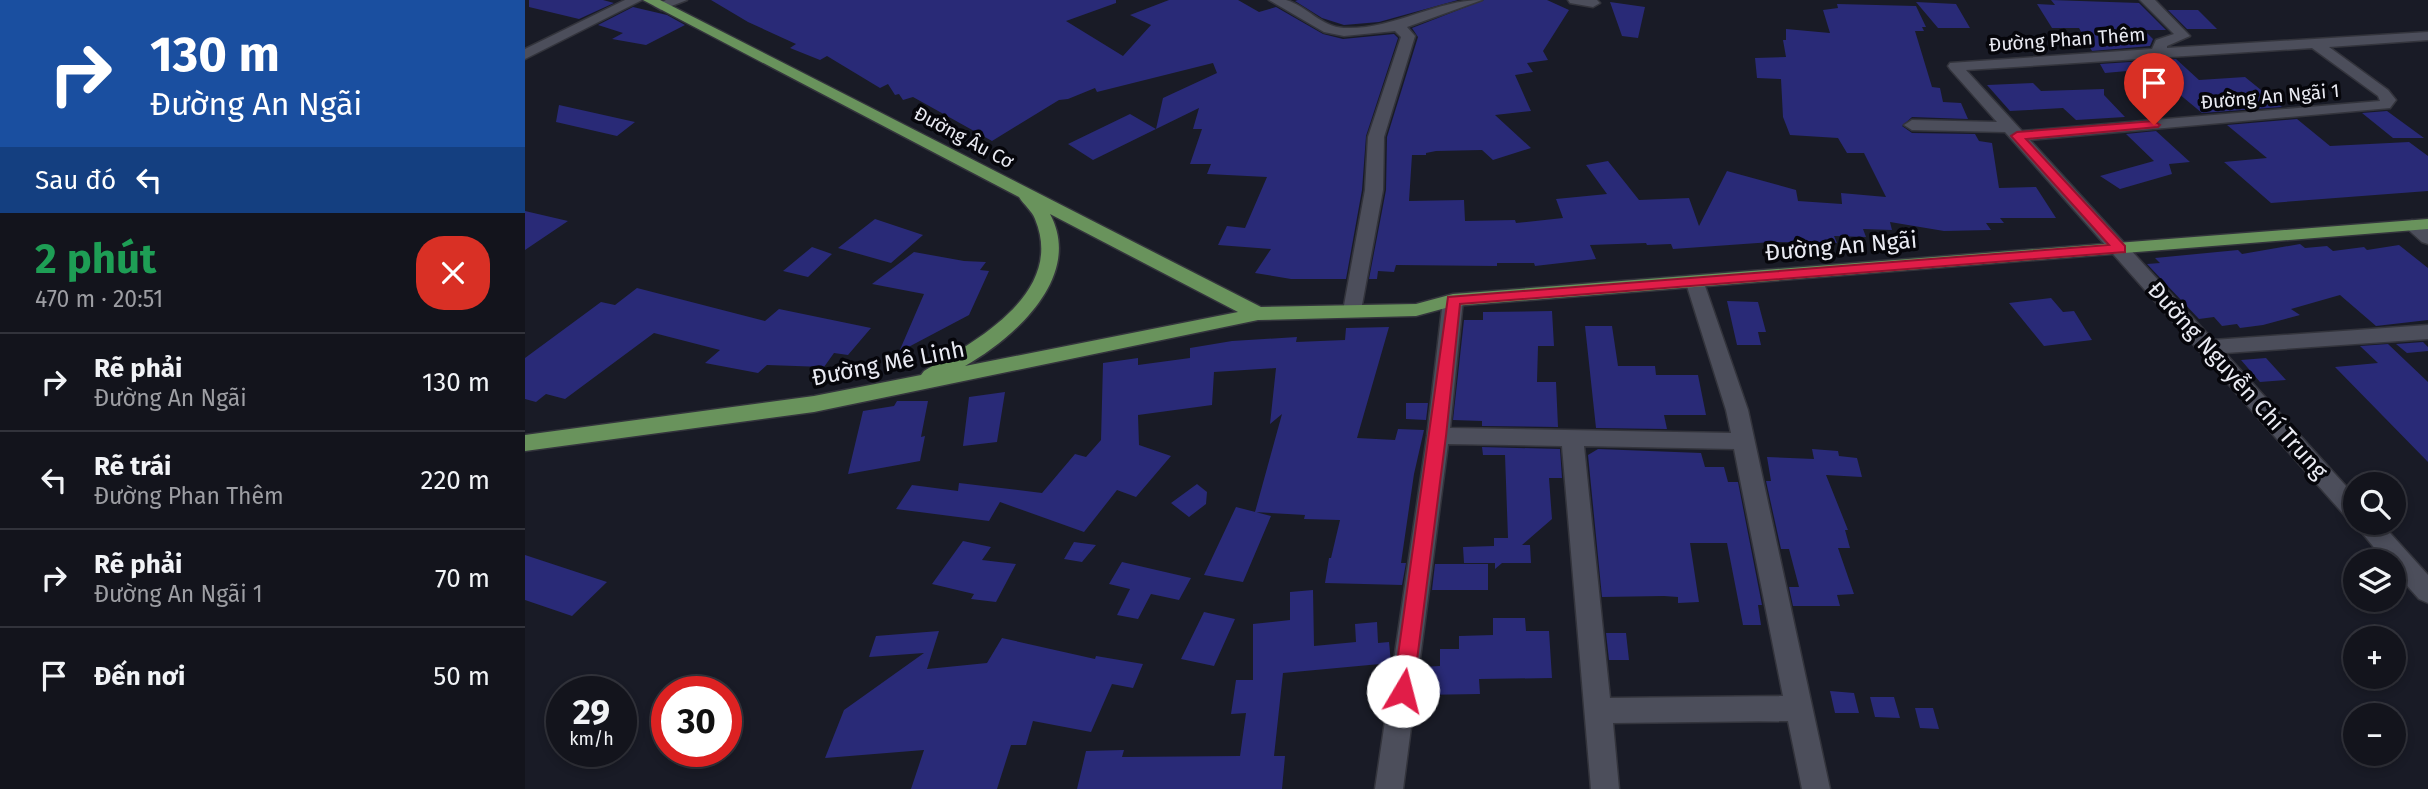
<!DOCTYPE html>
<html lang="vi">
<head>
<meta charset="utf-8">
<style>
  :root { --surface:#13141c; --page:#1c1d25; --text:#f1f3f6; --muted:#9d9ea3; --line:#32333b }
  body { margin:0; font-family:"Fira Sans",sans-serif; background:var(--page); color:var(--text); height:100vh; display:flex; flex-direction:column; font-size:26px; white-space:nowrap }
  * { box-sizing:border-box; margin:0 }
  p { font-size:23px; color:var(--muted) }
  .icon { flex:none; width:38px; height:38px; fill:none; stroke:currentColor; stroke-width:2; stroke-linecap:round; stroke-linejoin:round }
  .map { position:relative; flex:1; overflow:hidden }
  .panel { display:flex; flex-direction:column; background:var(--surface); width:525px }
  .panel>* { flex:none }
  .guide { background:#1a4fa0; color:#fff; overflow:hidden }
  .tools { position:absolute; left:1818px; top:472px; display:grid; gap:14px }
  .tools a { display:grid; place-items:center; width:63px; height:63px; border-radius:50%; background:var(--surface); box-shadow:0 4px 10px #0003,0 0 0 2px var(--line); font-size:35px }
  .speed { position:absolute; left:21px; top:676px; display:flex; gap:14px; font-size:35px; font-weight:700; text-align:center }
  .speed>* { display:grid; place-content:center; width:91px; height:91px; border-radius:50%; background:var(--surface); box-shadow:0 4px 10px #0003,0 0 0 2px var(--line); line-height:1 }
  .speed small { font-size:18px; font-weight:400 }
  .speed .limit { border:10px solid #d22; background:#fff; color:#111 }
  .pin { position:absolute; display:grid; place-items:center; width:60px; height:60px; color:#fff; margin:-72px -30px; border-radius:50% 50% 50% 0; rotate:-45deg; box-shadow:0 0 7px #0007 }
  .pin .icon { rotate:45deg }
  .me { position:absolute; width:77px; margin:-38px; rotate:8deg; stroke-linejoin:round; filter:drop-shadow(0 0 5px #0008) }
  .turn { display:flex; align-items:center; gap:24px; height:147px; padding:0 35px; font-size:32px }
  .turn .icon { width:91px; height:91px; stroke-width:2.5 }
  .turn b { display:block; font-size:49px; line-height:60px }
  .then { display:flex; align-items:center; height:66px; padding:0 35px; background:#0003; gap:14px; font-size:26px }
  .round { display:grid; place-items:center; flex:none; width:74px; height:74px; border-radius:28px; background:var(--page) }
  .summary { display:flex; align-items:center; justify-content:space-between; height:119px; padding:0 35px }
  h1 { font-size:42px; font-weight:700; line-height:52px; color:#1e9e55 }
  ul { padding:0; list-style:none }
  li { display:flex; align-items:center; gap:21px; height:98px; padding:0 35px; border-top:2px solid var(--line) }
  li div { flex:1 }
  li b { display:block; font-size:26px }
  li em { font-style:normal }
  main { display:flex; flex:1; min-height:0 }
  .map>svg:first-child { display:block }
</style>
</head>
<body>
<main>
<section class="panel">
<div class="guide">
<div class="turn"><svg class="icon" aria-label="right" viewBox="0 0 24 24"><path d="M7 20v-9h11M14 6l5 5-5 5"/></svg><div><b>130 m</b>Đường An Ngãi</div></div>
<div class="then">Sau đó<svg class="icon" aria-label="left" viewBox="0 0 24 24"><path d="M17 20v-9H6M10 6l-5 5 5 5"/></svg></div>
</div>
<div class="summary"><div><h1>2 phút</h1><p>470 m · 20:51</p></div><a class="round" style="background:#d93025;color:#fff"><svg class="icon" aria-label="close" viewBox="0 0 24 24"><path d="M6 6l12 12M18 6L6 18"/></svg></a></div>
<ul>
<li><svg class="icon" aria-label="right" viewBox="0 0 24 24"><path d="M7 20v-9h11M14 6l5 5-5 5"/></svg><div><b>Rẽ phải</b><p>Đường An Ngãi</p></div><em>130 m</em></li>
<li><svg class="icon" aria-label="left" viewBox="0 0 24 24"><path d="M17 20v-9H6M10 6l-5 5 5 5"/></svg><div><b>Rẽ trái</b><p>Đường Phan Thêm</p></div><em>220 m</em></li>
<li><svg class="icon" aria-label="right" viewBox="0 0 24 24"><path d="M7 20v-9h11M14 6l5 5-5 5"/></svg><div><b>Rẽ phải</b><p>Đường An Ngãi 1</p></div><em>70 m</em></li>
<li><svg class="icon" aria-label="arrive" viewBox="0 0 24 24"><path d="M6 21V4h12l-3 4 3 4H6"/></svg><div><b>Đến nơi</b></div><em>50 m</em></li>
</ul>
</section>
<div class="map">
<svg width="1903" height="789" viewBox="0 0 1903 789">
  <rect width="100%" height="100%" fill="#191b26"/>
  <path fill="#292a77" d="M4,0H78L89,3L54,19L4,7Z
    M186,0H591V3L541,21L598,56L626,25L605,15L644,0H713L734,12L751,7L798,34L818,39L869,34L873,38L841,136L837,190L821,279H766L730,273L746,249L693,245L702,226L720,228L742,177L682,174L686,164H665L677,129H668L674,108L631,129L638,98L692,73L688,63L572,92L570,88L543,99L534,100L467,141L388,97L378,100L374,94L370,95L363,84L355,88L302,56L295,60L265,48L271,44L223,22Z
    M773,0H933L854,22L819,25L797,18L770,1Z
    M959,0H1022L1044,10L1018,51L1023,60L1002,63L1008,72L990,75L1006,111L970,115L1006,148L968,160L957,150L911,151L901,153V155H887L884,201L939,200L940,221L990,220L991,223L1038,218L1031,199L1082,194L1061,165L1083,161L1114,200L1164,198L1174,226L1202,171L1271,190L1273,201L1317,204L1316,193L1361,197L1339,153H1322L1313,138L1265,135L1258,117L1256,79L1232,78L1230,58L1261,57L1258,40H1261V29L1305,33L1298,10L1313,8L1312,4L1391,6L1401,27H1397L1399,31H1390L1407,87L1415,88L1418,102L1436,103L1443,119L1387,117L1377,126L1387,133L1450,134L1454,141L1467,143L1474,188L1511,187L1531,218H1475L1479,223H1461L1466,230L1419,231L1365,222L1367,230L1338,229L1341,237L1309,236L1312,243L1247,242L1148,249L1146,244L1122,245L1121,243L1065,245L1071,259L1010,266L1009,263H972V266L871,265L869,272L853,271L852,279H844L861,190L862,137L893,37L887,28Z
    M1526,0L1614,3L1641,30H1619L1628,39L1625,46L1567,51L1554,28H1527L1512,4L1530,5Z
    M1085,2L1120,7L1113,38L1097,36Z
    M1391,2L1431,4L1445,28H1413Z
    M108,7L142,15L160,25L121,45L87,39L98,33L73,25Z
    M1643,10H1673L1692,29H1662Z
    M1651,59L1674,80L1720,77L1757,107L1677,113L1624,69L1580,73L1575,64Z
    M1508,83L1516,91L1579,89V95L1600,117L1551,120L1538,108L1485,111L1462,85Z
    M34,105L110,122L92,136L31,122Z
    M1862,111L1899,138H1868L1837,113Z
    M605,114L631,129L568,160L543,144Z
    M1772,119L1805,146L1884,142L1903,156V191L1746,203L1699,162L1742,158L1702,125Z
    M1631,131L1665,162L1644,164L1647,174L1595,189L1575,176L1629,161L1601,134Z
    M0,211L43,221L0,250Z
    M350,219L398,235L366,263L313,248Z
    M1775,244L1780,248L1802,246L1808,251L1839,247L1842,250L1874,245L1903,268V320L1851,326L1815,295L1766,309L1775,315L1738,325L1715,328L1712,324L1697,326L1689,317L1674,319L1622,264L1635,263L1630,258L1713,250L1717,254Z
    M287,247L307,254L283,277L258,271Z
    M389,252L439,261L461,262L455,270L464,271L444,315L374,352L399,294L347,284Z
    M112,288L240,321L254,309L346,328L323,355L309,353L299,367L242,365L233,373L180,363L195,350L129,333L40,399L21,394L11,402L0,399V358L76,302L90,305Z
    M1526,298L1538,312L1549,311L1567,340L1519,346L1484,303Z
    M1202,301L1233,302L1241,332H1233L1236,345H1212Z
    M1027,311L1029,346H1013L1012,382H1031L1033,427L957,426V421L928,420L939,320H958V312Z
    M1060,326H1087L1093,366H1130L1131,375H1173L1181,415H1139L1142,429L1071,428Z
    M864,327L832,438L870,440L873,429L899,430L889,474L876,563H881L877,585L800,583L804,558H806L815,520L779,519L780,515L730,512L757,414L745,424L751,368L689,372L687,405L613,415L614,445L646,456L611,497L592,490L559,532L475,502L464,521L371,509L387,485L433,491L434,483L517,493L550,454L561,457L576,440L578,363L613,358V365L665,358V348L707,341L772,337L771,342L820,340L821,328Z
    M1898,342L1903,347V351L1882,353L1871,344Z
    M1863,344L1903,382V462L1810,367L1853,363L1835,346Z
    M1741,358L1761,380L1735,382L1716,360Z
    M480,392L472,442L438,446L444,397Z
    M372,401H403L396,437L400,436L395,461L323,474L338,411L369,406Z
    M881,403H903L901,420L881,419Z
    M957,447L1035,449L1037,478H1024L1027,519L997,545H1005L1006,563H977L970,569V563H939L938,547L969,546V538H983L980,455H958Z
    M1073,449L1176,453L1180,467H1199L1203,482H1213L1237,605H1233L1236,625H1218L1202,543H1165L1174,602L1153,603V597L1139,596L1077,597L1063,455Z
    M1287,449L1313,451L1314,456L1332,458L1337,477L1301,475L1323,530H1320L1325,548H1313L1329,594L1312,595L1315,606H1268L1264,587H1274L1264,549H1256L1241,481H1246L1242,457L1289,459Z
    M672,484L682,492L681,504L664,517L646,503Z
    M711,507L746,516L718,582L679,575Z
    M438,541L466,547L457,560L491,564L471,602L446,599L449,594L407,584Z
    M549,542L571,545L557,562L539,559Z
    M0,555L82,582L47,616L0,600Z
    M597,562L666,578L654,600L626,594L613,619L592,615L605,589L584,584Z
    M910,564H963V590H907Z
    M788,590L789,646L831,642L830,624L852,622L853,643L864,642L866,663L758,673L749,756H760L757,789H552L561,751L599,750L597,757L715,756L721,713L706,714L711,680H728V624L765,620V592Z
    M679,612L710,619L689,666L656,659Z
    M968,618H1000L1001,631H1024L1027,678L954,679L955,694L893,695L897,667L915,666V649H934V636L968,635Z
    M414,631L402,669L462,663L477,638L570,659L571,656L618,664L608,688L587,684L566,732L508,721L501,745H486L472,789H386L399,750L300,758L319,710L399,653L344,657L351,636Z
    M1081,633H1101L1104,660H1084Z
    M1305,691L1329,693L1334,713H1310Z
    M1345,697H1369L1375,718L1350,717Z
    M1390,708H1408L1414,729L1395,728Z"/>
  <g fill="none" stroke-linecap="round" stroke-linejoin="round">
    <defs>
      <path id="minor" d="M100,0H117L0,59V49Z
        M141,0H162L136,10L129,6Z
        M744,0C749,0 756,0 761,0C782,6 796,27 819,28C868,30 910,0 957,0L882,27L890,36L859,137L858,190L835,316H821L818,311L840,190L843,137L876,37L870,31L819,36L799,32Z
        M1043,0H1072L1075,3L1068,7L1045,3Z
        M1615,0H1630L1665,36L1642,46V48L1903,32V40L1804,47L1863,90L1871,100L1865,108L1505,140L1688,340L1903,325V339L1700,353L1830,496V520L1822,518L1480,132L1387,130L1379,125L1387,120L1472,122L1425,69L1423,66L1425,63L1627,49L1631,40L1649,34ZM1787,48L1853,96L1855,101L1497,131L1441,70Z
        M1887,220L1903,229V244L1897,242L1878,225Z
        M1170,277L1177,279L1179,283L1223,410L1305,789H1277L1263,721L1088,723L1094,789H1066L1037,446L923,444L878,789H850L902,436L918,300L921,296H935L938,300L925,428L1206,433L1201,410L1161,283L1163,279ZM1059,446L1209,449L1258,696L1085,698Z
        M1830,521V523H1856L1903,575V603L1894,599L1869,571V562H1861L1829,523Z"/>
      <path id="major" d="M118,0H135L736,307L891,304L928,294L1903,219V229L928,306L891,316L733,320L289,412L0,451V435L289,396L396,375L399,371C450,342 541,293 510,219C507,211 499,205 494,197ZM525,214L713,312L440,366C488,339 559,277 525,214Z"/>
    </defs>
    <use href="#minor" stroke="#33343c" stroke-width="3"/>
    <use href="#major" stroke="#33343c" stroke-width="3"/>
    <use href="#minor" fill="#4c4e5b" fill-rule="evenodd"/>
    <use href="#major" fill="#69935c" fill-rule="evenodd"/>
  </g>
  <path fill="#e11d48" stroke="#92132f" stroke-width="2" d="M1629,121L1635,125L1633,127L1501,139L1600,246V252L935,304L921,436L888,691L885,697L878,700L871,697L868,691L923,297L1584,245L1486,136L1492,132Z"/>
  <g text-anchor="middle" stroke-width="7" stroke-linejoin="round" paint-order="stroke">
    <g font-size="19" fill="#e9eaf2" stroke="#06060b">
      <text transform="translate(1542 39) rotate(-4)" y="7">Đường Phan Thêm</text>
      <text transform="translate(1745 96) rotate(-5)" y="7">Đường An Ngãi 1</text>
      <text transform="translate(439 137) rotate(28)" y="7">Đường Âu Cơ</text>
    </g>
    <g font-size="23" fill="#e9eaf2" stroke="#06060b">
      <text transform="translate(1316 246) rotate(-5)" y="8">Đường An Ngãi</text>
      <text transform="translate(363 363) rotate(-11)" y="8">Đường Mê Linh</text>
      <text transform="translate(1713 380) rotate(48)" y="8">Đường Nguyễn Chí Trung</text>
    </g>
  </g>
</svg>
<div class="tools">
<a><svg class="icon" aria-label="search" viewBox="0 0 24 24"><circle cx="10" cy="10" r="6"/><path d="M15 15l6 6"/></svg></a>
<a><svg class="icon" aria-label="layers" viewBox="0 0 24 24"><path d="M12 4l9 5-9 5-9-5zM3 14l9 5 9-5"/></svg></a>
<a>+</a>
<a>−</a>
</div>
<div class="speed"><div>29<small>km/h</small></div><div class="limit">30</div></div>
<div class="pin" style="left:1629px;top:125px;background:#d93025"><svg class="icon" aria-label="arrive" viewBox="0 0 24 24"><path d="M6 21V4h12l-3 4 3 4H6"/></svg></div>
<svg class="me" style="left:878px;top:691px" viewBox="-20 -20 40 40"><circle r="19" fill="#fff"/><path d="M0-13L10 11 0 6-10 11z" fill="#e11d48"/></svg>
</div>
</main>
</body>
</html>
